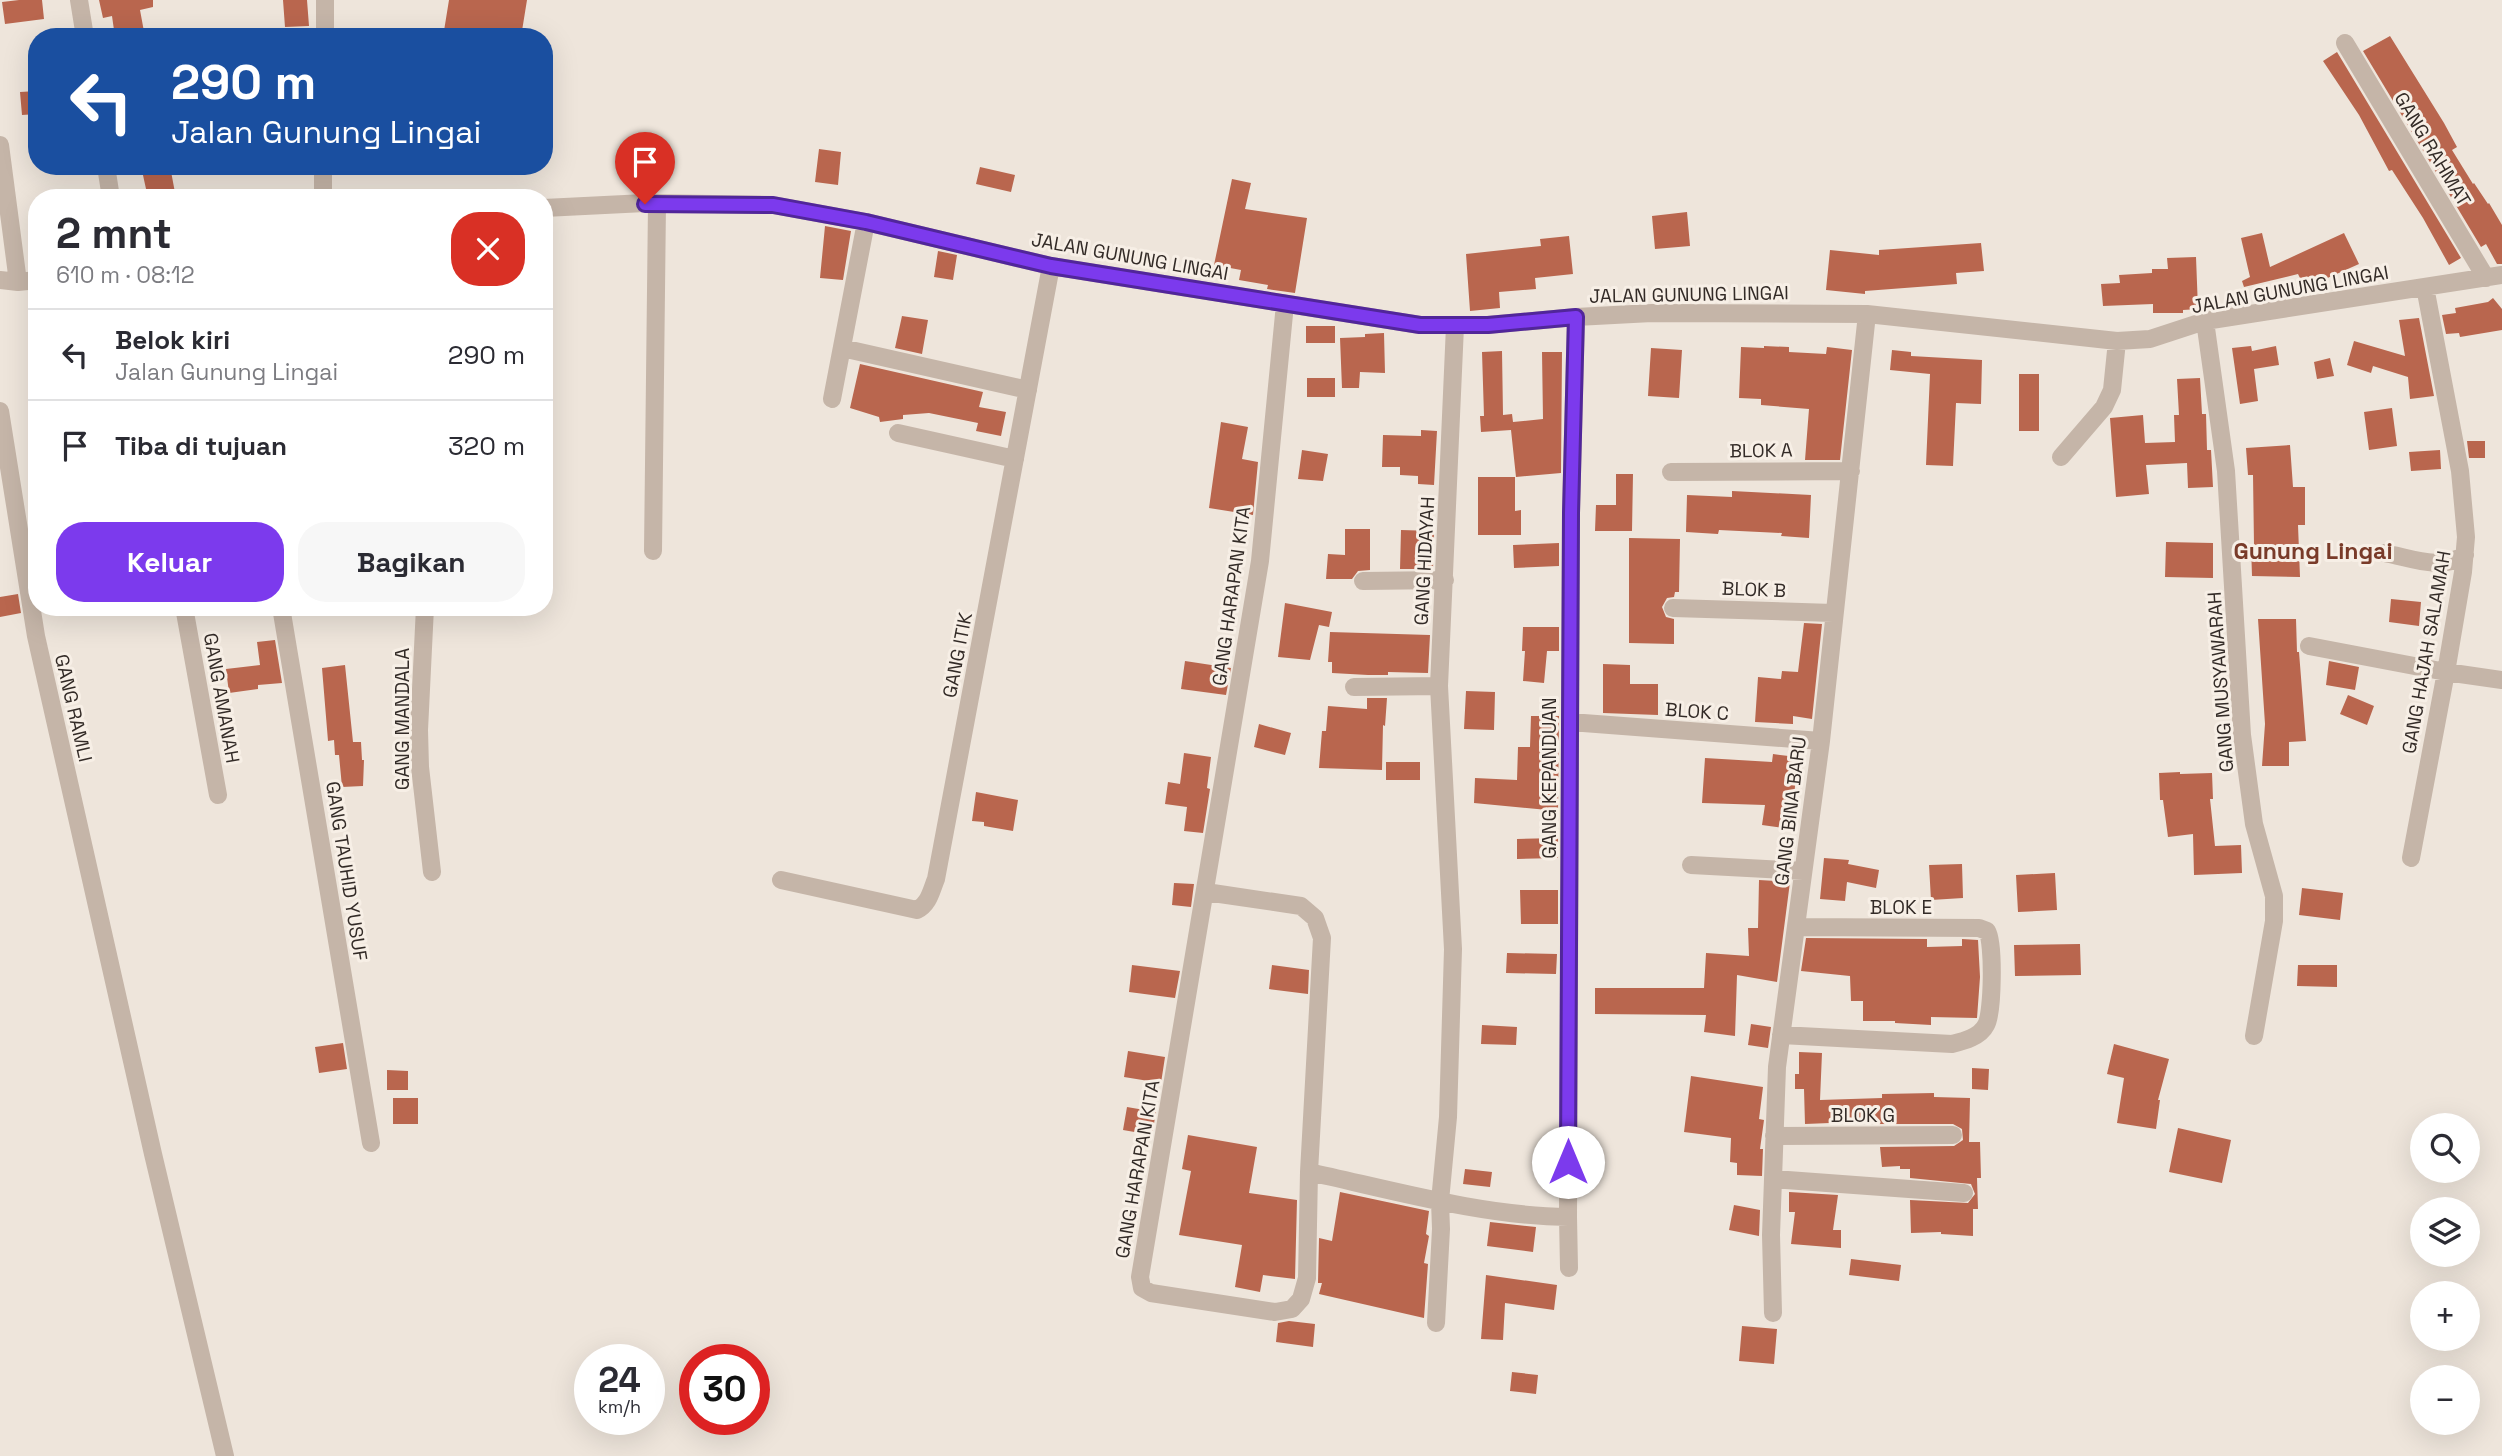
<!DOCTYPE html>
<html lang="id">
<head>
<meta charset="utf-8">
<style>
  :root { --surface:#fff; --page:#f7f7f7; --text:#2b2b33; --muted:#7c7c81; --line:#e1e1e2; --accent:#7c3aed }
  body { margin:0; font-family:"Space Grotesk",sans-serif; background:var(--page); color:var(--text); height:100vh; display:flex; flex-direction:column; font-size:26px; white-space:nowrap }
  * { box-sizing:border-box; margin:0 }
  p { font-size:23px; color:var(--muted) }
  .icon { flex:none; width:38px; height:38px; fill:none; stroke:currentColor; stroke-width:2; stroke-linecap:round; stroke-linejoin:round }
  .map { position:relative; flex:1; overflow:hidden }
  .details { position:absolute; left:28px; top:189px; width:525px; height:427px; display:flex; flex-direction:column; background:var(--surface); border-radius:28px; box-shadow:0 7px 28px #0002 }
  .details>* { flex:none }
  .hud { position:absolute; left:28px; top:28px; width:525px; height:147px; border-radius:28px; box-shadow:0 7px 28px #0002; background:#1a4fa0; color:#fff; overflow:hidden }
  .tools { position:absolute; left:2410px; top:1113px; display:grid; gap:14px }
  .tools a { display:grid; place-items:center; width:70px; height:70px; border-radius:50%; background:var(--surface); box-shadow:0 7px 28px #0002; font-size:35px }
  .speed { position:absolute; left:574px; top:1344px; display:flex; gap:14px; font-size:35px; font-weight:700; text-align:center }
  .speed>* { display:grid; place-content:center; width:91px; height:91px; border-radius:50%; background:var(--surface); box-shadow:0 7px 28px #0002; line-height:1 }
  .speed small { font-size:18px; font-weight:400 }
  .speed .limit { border:10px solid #d22; background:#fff; color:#111 }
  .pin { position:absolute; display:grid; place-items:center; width:60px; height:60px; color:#fff; margin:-72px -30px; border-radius:50% 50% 50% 0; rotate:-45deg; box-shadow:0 0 7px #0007 }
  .pin .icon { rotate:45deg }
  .me { position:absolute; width:77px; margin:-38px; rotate:0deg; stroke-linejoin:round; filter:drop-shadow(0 0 5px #0008) }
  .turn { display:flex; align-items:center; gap:24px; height:147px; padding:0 28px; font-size:32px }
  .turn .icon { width:91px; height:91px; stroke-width:2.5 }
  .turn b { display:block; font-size:49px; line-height:60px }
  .round { display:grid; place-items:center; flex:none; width:74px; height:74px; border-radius:28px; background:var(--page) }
  .overview { display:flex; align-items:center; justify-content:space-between; height:119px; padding:0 28px }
  h1 { font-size:42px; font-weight:600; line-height:52px }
  .primary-button { display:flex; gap:14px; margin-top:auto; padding:14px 28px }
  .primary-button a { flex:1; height:80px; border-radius:28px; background:var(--accent); color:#fff; font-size:28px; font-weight:600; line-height:80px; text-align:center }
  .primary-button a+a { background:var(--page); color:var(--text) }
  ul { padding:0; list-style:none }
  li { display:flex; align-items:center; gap:21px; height:91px; padding:0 28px; border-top:2px solid var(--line) }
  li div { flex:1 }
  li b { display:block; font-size:26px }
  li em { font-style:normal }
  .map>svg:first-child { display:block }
</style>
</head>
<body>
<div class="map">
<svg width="2502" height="1456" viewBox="0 0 2502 1456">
  <rect width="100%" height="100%" fill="#eee5db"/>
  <path fill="#b9664e" d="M19,0H42L44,19L5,24L2,2Z
    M99,0H153V7L140,10L145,37H115L112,16L103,18Z
    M283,0H307L309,26L285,27Z
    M449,0H527L521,37H443Z
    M2390,36L2444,123L2457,147L2452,150L2473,184L2474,183L2488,204L2489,203L2502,225V264H2497L2486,244L2481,247L2363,51Z
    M2337,52L2461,258L2449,265L2423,218L2392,170L2389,171L2359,115L2323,61Z
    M37,91V114L22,115L20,92Z
    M819,149L841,152L838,185L815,182Z
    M141,166H170L176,198H148Z
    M980,167L1015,175L1011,192L976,184Z
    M1232,179L1251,183L1245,209L1307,218L1295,293L1267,289L1268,285L1239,280L1241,270L1214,265Z
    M1687,212L1690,246L1655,249L1652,216Z
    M825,226L851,231L843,280L820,278Z
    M2262,233L2270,267L2344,233L2359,264L2305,288L2298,274L2244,287L2242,281L2250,277L2241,238Z
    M1569,236L1573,274L1535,278L1536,289L1499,292L1500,308L1470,311L1466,254L1541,246L1540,239Z
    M1981,243L1984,271L1956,273L1957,284L1865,291V294L1826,290L1830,250L1879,255V250Z
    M938,251L957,255L953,280L934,277Z
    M2196,257L2198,309L2183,310V313H2153V304L2103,306L2101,284L2120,283L2119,275L2152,273V269H2168L2167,258Z
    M2493,298L2502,309V330L2460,337L2459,333L2446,334L2442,315L2456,313L2455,308L2488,302Z
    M902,316L928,320L922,354L895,348Z
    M2419,318L2434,396L2410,399L2408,377L2373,366L2371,373L2347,365L2354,341L2405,356L2399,320Z
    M1306,326H1335V343H1306Z
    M1384,333L1385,373L1360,372L1359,388H1342L1340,338L1365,337V334Z
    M1764,346L1789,347V352L1826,354L1827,347L1852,350L1840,460H1805L1809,409L1761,405V399L1739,398L1741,347L1764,348Z
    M2251,346L2252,351L2276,346L2279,365L2254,369L2258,401L2240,404L2232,348Z
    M1651,348L1682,350L1679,398L1648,396Z
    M1892,350L1911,352V356L1982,360L1981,404L1956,403L1953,466L1926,465L1930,374L1890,370Z
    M1502,351L1503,415L1512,414L1513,422L1543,419L1542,352H1562L1561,473L1516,477L1511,430L1481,432L1480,416H1484L1482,352Z
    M2330,358L2334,376L2317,379L2314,362Z
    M860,364L983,392L979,407L1006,412L1001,436L976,431L978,423L929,413L903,415V419L880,422L879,417L850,408Z
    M2019,374H2039V431H2019Z
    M1307,378H1335V397H1307Z
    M2200,378L2202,414H2206L2207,450H2211L2213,487L2188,488L2187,463L2146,465L2149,494L2116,497L2110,418L2143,415L2145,443L2175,442L2174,415H2179L2177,379Z
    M2392,408L2397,446L2369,450L2364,412Z
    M1221,422L1248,427L1242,459L1258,462L1253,515L1209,508Z
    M1421,430L1437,431L1434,485L1418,484V476L1400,475V467H1382L1383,435L1421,436Z
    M2467,441H2485V458H2469Z
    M2290,445L2293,487H2305V525H2298L2300,577L2252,576L2251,545H2254L2253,475H2248L2246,448Z
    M1302,450L1328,454L1323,481L1298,479Z
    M2440,450L2441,469L2411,471L2409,452Z
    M1616,474H1633L1632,531H1595L1596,505H1616Z
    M1478,477H1515V511L1521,510V535H1478Z
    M1732,491L1811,495L1809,538L1781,536L1782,533L1719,530L1718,534L1686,532L1687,495L1732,497Z
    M1345,529H1370V570L1358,571L1352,579H1326L1328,554L1345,555Z
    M1401,530L1434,531L1433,569H1400Z
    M1629,538L1680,539L1679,592H1675L1674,597L1667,598L1662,607L1666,617L1674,619V644L1629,643Z
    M2166,542L2213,543V578L2165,577Z
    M1559,543V566L1514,568L1513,545Z
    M18,594L21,613L0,617V597Z
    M2391,599L2421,602L2419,626L2389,622Z
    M1285,603L1332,612L1329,627L1319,625L1310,660L1278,657Z
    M2258,619H2296L2297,652H2299L2306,741L2289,742V766H2262L2265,724Z
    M1804,623L1822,624L1812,719L1793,716V724L1755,722L1758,677L1781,679L1782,671L1798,672Z
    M1523,627H1559V651H1547L1544,683L1523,681L1525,651H1522Z
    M1330,632L1430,635L1428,673L1388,672V675H1368L1332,673V662H1328Z
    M275,640L282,683L258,685V689L229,693L226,669L260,665L257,642Z
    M1185,661L1231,668L1226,695L1181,689Z
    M2329,661L2359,667L2355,690L2326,685Z
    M1603,664L1630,665V684H1658V715L1603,713Z
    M345,665L353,742H361L362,760H364L363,786L342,787L339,755H335L334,740L328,741L322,668Z
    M1466,691L1495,692L1494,730L1464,729Z
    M2348,695L2374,706L2367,725L2340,714Z
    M1367,698H1387L1385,726L1383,725L1382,770L1319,768L1322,731H1326L1328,706L1367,709Z
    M1531,716H1559L1558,811L1474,803L1475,778L1517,780L1518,747H1530Z
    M1259,724L1291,733L1285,755L1254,747Z
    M1184,753L1211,757L1207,788L1210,789L1203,833L1184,831L1187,807L1165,804L1168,782L1180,784Z
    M1773,754L1797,757L1792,829L1762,825L1765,805L1702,803L1705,758L1772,762Z
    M1386,762H1420V780H1386Z
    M2180,772V774L2212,773L2213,799H2210L2215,846L2241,845L2242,873L2194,875L2193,834L2168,837L2163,800H2160L2159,773Z
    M976,792L1018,800L1013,831L984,826V822L972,821Z
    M1558,838V858L1517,859V839Z
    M1824,858L1849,860L1848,864L1879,870L1876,888L1847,882L1845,901L1820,899Z
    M1962,864L1963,898L1931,900L1929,865Z
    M2055,873L2057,910L2018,912L2016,875Z
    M1759,880L1790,882L1777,982L1737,975L1735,1036L1704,1032L1706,1015L1595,1014V988H1704L1706,953L1749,956L1748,928H1758Z
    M1174,883L1194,884L1191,907L1172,905Z
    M2302,888L2343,893L2340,920L2299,915Z
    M1520,890H1558V924H1521Z
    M1806,938L1927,939V947L1962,946V939L1978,940L1980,977L1977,1018L1931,1017V1025L1895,1023V1021H1863V1001H1851L1850,976L1801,971Z
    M2080,944L2081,975L2015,976L2014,945Z
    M1507,953L1557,954L1556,974L1506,973Z
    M1132,965L1180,971L1175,998L1129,992Z
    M1272,965L1309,970L1308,994L1269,989Z
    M2298,965H2337V987L2297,986Z
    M1751,1024L1771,1027L1768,1048L1748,1045Z
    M1482,1025L1517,1027L1516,1045L1481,1044Z
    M343,1043L347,1069L319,1073L315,1047Z
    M2114,1044L2169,1059L2158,1100H2160L2156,1129L2117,1123L2124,1078L2107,1074Z
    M1128,1051L1165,1057L1161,1083L1124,1077Z
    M1799,1052L1822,1053L1820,1100L1882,1098V1094L1934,1093V1097L1970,1098L1969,1142H1980L1981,1178H1977L1978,1209H1973V1236L1941,1234V1232L1911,1233L1910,1200L1968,1203L1975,1194L1971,1184L1910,1178V1169H1900V1166L1882,1167L1880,1147L1954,1146L1963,1140L1962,1129L1953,1124H1879V1121L1805,1124L1804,1089H1795V1074H1799Z
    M1972,1068L1989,1069L1988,1090L1972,1089Z
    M387,1070L408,1071V1090H387Z
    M1691,1076L1763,1087L1759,1119L1764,1120L1760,1149H1763L1762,1176L1737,1175V1163L1730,1162L1731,1138L1684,1132Z
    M393,1098H418V1124H393Z
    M1127,1107L1156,1112L1152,1135L1123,1130Z
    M2178,1128L2231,1140L2222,1183L2169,1172Z
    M1188,1135L1257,1147L1249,1193L1297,1200L1295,1279L1263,1275L1260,1292L1235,1287L1242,1245L1179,1235L1191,1171L1182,1169Z
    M1465,1169L1492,1172L1490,1187L1463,1184Z
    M1340,1192L1429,1211L1426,1234L1429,1236L1424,1263L1428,1264L1424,1318L1319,1294L1322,1283H1318L1319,1238L1332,1241Z
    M1789,1192L1838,1195L1833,1230H1841V1248L1791,1244L1795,1212H1789Z
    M1734,1205L1760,1210L1759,1236L1729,1230Z
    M1490,1222L1536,1227L1533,1252L1487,1246Z
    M1851,1259L1901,1265L1899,1281L1849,1275Z
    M1486,1275L1557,1285L1554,1310L1505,1303L1503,1340L1481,1339Z
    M1289,1321L1315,1324L1313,1347L1276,1342L1278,1323Z
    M1742,1326L1777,1329L1774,1364L1739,1361Z
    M1512,1372L1538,1375L1536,1394L1510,1391Z"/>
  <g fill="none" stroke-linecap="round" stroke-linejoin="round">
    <path stroke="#c5b5a8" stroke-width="18" d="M79,0L85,37
      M325,37V0
      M2345,43L2486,278
      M0,145L18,282
      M106,166L111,198
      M323,198V166
      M544,208L645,203L773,205L866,222L1051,266L1420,325H1487L1576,317L1652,313L1867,314L2117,341L2150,339L2205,321L2502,275
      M0,280L18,282L37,280
      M2205,321L2226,471L2242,735L2254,824L2274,896V921L2254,1036
      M842,348L1028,390
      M832,399L866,222
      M0,411L36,636L153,1154L225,1456
      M898,433L1015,459
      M2061,457L2104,407L2112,390L2117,341
      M1671,472L1851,471
      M653,551L657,204
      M2384,553C2412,558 2439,571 2465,555
      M1363,581L1445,580
      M184,607L218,795
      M281,607L371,1143
      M425,607L419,730L420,767L432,872
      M1673,608L1833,613
      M2309,646L2446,672L2502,680
      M1354,687L1439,686
      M1570,722L1821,741
      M2411,858L2446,672L2463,572L2466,537L2460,471L2425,287
      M1691,865L1803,871
      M781,880L917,910C929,904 931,891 936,879L1051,266
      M1206,892L1301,906L1315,918L1322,938L1309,1172L1307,1278L1301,1299L1292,1309L1275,1312L1151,1293L1142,1288L1140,1277L1260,561L1285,304
      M1781,1035L1952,1044C1964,1041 1980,1037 1986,1025C1993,1013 1994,942 1987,931L1979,928L1796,927
      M1774,1136L1953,1135
      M1309,1172C1392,1190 1483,1216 1568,1217L1571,513L1576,317
      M1773,1179L1964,1193
      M1568,1217L1569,1268
      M1773,1313L1771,1235L1777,1067L1821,741L1867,314
      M1436,1323L1441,1229L1440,1201L1448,1117L1453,949L1439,686L1455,326"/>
  </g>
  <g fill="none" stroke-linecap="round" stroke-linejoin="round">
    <defs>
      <path id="route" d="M645,204L773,205L866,222L1051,266L1420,325H1488L1576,317L1571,513L1568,1162"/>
    </defs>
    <use href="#route" stroke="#51269a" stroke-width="18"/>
    <use href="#route" stroke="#7c3aed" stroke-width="12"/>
  </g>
  <g text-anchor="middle" stroke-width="6" stroke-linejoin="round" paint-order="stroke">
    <g font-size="19" fill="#332b27" stroke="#f7efe6">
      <text transform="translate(2433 149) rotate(59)" y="7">GANG RAHMAT</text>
      <text transform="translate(1130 256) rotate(10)" y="7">JALAN GUNUNG LINGAI</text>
      <text transform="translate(2290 289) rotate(-10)" y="7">JALAN GUNUNG LINGAI</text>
      <text transform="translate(1689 294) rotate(-1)" y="7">JALAN GUNUNG LINGAI</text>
      <text transform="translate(1761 450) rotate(-1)" y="7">BLOK A</text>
      <text transform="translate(1424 561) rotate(-87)" y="7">GANG HIDAYAH</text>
      <text transform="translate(1754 589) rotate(2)" y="7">BLOK B</text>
      <text transform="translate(1231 596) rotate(-82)" y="7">GANG HARAPAN KITA</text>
      <text transform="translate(2426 652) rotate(-80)" y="7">GANG HAJAH SALAMAH</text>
      <text transform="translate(957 655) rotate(-79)" y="7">GANG ITIK</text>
      <text transform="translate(2220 682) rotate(-94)" y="7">GANG MUSYAWARAH</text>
      <text transform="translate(222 698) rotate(80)" y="7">GANG AMANAH</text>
      <text transform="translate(74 708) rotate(77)" y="7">GANG RAMLI</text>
      <text transform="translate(1697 711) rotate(4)" y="7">BLOK C</text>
      <text transform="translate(402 719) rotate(-90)" y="7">GANG MANDALA</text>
      <text transform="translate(1549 778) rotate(-90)" y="7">GANG KEPANDUAN</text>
      <text transform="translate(1790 811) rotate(-83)" y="7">GANG BINA BARU</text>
      <text transform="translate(347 871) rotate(81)" y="7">GANG TAUHID YUSUF</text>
      <text x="1901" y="914">BLOK E</text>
      <text x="1863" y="1122">BLOK G</text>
      <text transform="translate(1137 1169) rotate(-80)" y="7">GANG HARAPAN KITA</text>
    </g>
    <g font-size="23" font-weight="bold" fill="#793b29" stroke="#f7efe6">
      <text x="2313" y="559">Gunung Lingai</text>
    </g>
  </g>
</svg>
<div class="tools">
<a><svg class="icon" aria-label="search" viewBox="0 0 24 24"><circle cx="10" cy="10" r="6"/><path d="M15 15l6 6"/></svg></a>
<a><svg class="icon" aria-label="layers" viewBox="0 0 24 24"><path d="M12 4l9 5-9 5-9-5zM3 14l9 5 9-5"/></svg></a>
<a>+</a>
<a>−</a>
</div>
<div class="speed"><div>24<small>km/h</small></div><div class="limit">30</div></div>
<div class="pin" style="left:645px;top:204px;background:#d93025"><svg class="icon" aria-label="arrive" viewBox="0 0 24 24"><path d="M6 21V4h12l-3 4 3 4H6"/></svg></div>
<svg class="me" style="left:1568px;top:1162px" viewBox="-20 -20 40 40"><circle r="19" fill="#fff"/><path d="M0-13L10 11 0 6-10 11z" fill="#7c3aed"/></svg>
<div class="hud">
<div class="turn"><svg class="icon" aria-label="left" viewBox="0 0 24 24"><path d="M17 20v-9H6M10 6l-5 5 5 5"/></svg><div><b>290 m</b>Jalan Gunung Lingai</div></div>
</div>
<section class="details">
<div class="overview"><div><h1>2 mnt</h1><p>610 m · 08:12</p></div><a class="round" style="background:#d93025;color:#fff"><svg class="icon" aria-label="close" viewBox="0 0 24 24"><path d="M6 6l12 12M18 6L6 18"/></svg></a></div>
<ul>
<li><svg class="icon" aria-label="left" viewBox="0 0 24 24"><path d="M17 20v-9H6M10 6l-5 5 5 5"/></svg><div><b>Belok kiri</b><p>Jalan Gunung Lingai</p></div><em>290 m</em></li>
<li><svg class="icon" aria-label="arrive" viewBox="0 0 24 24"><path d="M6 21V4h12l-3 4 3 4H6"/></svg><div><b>Tiba di tujuan</b></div><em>320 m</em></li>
</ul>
<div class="primary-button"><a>Keluar</a><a>Bagikan</a></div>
</section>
</div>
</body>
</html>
